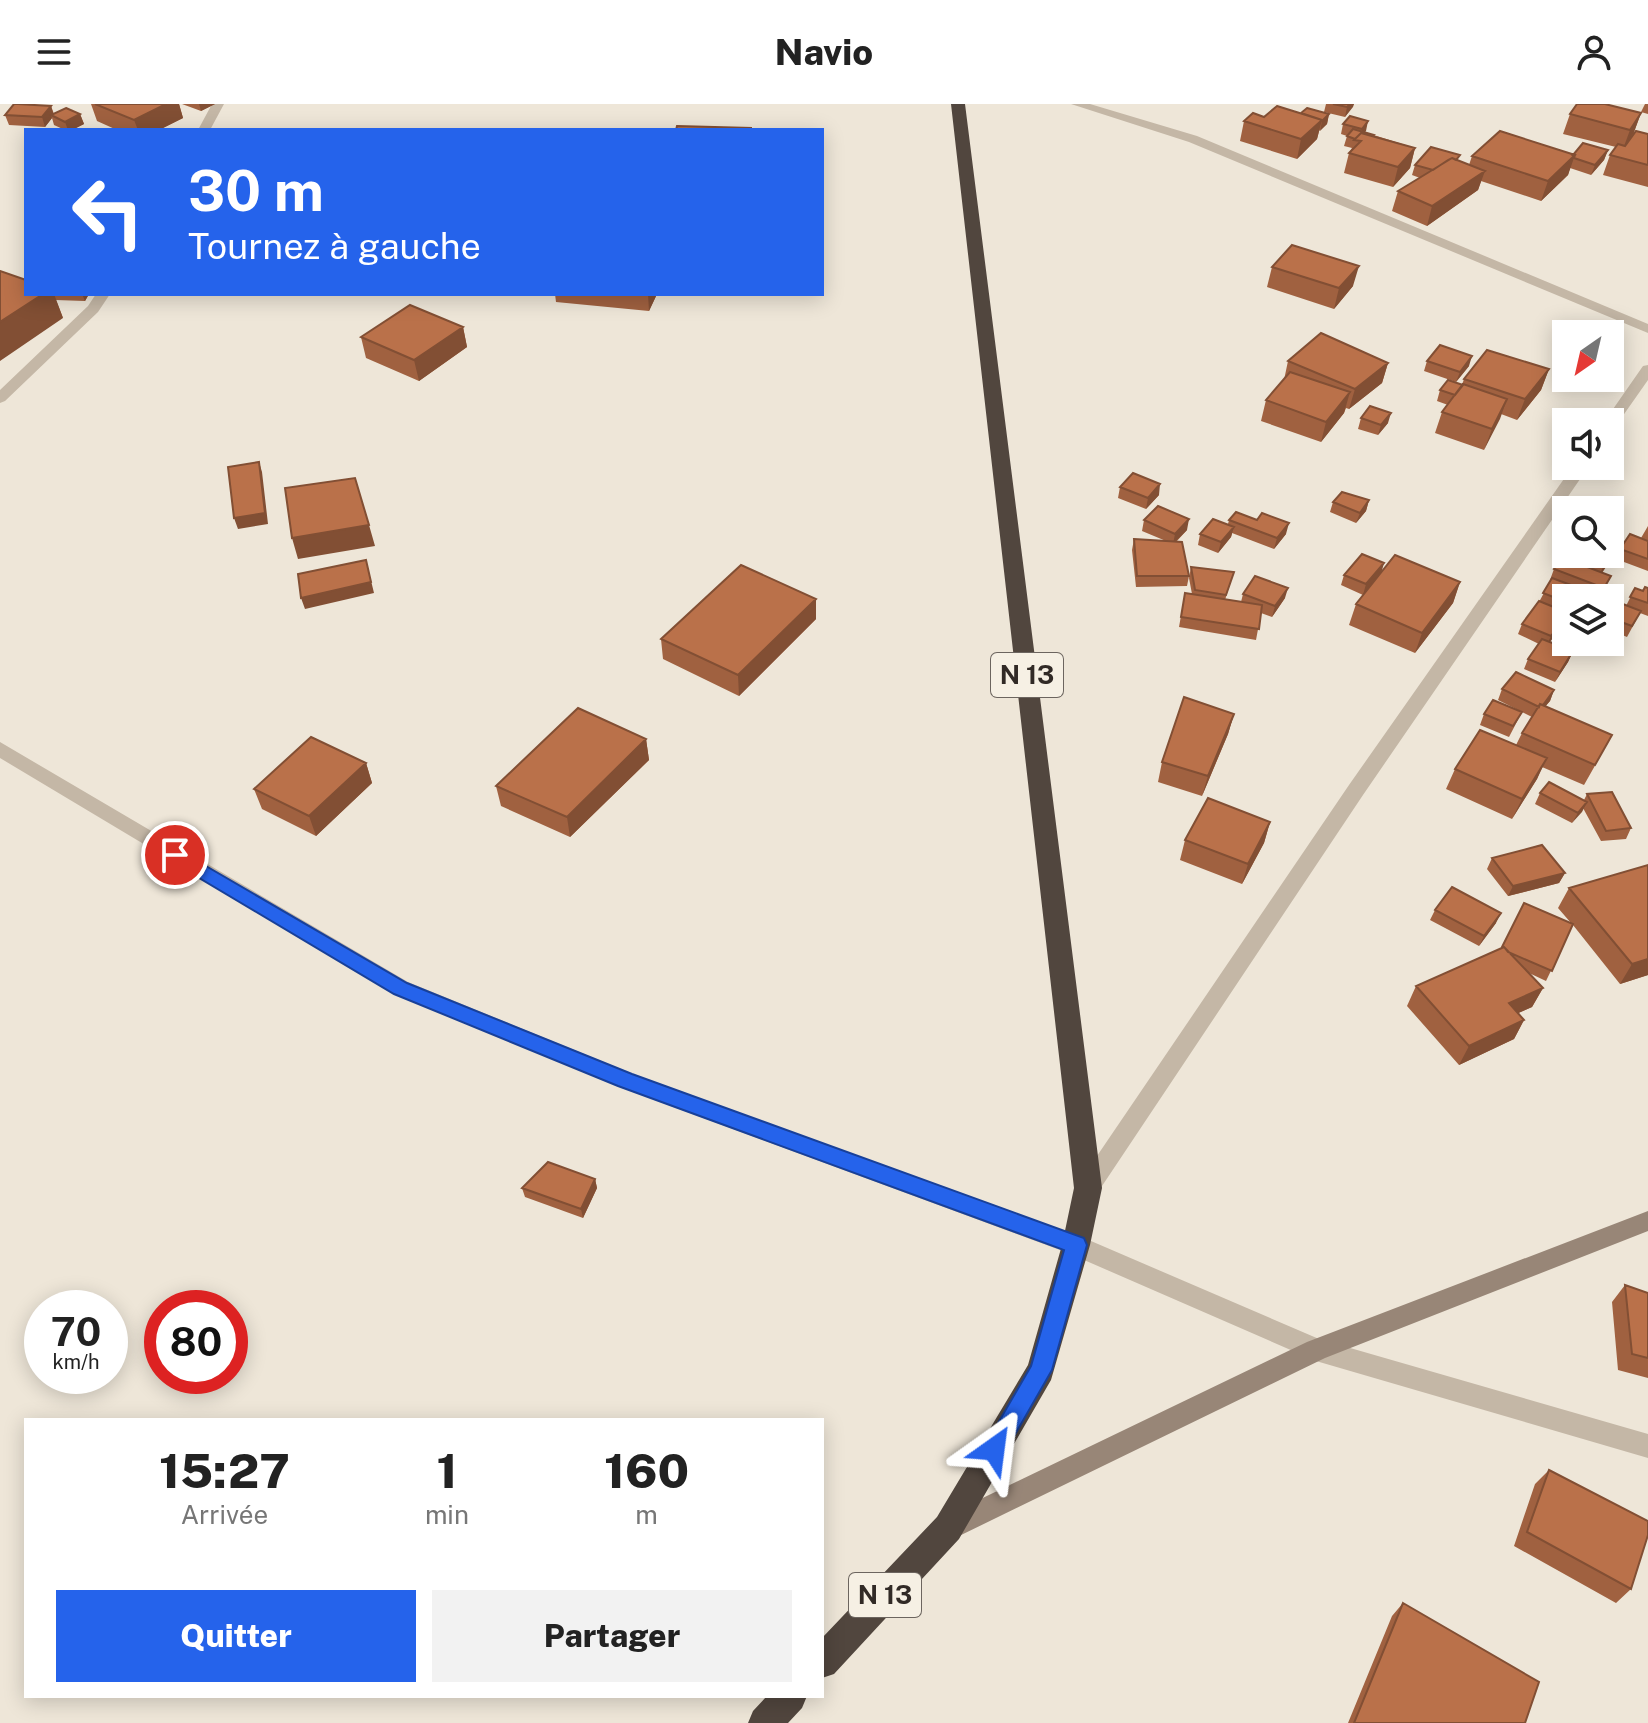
<!DOCTYPE html>
<html lang="fr">
<head>
<meta charset="utf-8">
<style>
  :root { --surface:#fff; --page:#f2f2f2; --text:#222; --muted:#767676; --accent:#2563eb }
  body { margin:0; font-family:"Public Sans",sans-serif; background:var(--page); color:var(--text); height:100vh; display:flex; flex-direction:column; font-size:30px; white-space:nowrap }
  * { box-sizing:border-box; margin:0 }
  p { font-size:26px; color:var(--muted) }
  .icon { flex:none; width:44px; height:44px; fill:none; stroke:currentColor; stroke-width:2; stroke-linecap:round; stroke-linejoin:round }
  .map { position:relative; flex:1; overflow:hidden }
  .details { position:absolute; left:24px; top:1314px; width:800px; height:280px; display:flex; flex-direction:column; background:var(--surface); border-radius:0px; box-shadow:0 4px 20px #0003 }
  .details>* { flex:none }
  .banner { position:absolute; left:24px; top:24px; width:800px; height:168px; border-radius:0px; box-shadow:0 4px 20px #0003; background:#2563eb; color:#fff; overflow:hidden }
  .needle { width:52px; rotate:214deg }
  .tools { position:absolute; left:1552px; top:216px; display:grid; gap:16px }
  .tools a { display:grid; place-items:center; width:72px; height:72px; border-radius:0px; background:var(--surface); box-shadow:0 4px 20px #0003; font-size:40px }
  .speed { position:absolute; left:24px; top:1186px; display:flex; gap:16px; font-size:40px; font-weight:700; text-align:center }
  .speed>* { display:grid; place-content:center; width:104px; height:104px; border-radius:50%; background:var(--surface); box-shadow:0 4px 20px #0003; line-height:1 }
  .speed small { font-size:20px; font-weight:400 }
  .speed .limit { border:12px solid #d22; background:#fff; color:#111 }
  .pin { position:absolute; display:grid; place-items:center; width:68px; height:68px; color:#fff; margin:-34px; border:4px solid #fff; border-radius:50%; box-shadow:0 2px 8px #0007 }
  .me { position:absolute; width:88px; margin:-44px; rotate:31deg; stroke-linejoin:round; filter:drop-shadow(0 0 6px #0008) }
  .turn { display:flex; align-items:center; gap:28px; height:168px; padding:0 32px; font-size:36px }
  .turn .icon { width:104px; height:104px; stroke-width:2.5 }
  .turn b { display:block; font-size:56px; line-height:68px }
  .eta { display:flex; justify-content:space-evenly; align-items:center; height:136px; text-align:center }
  .eta b { font-size:48px; font-weight:800; line-height:56px }
  .action { display:flex; gap:16px; margin-top:auto; padding:16px 32px }
  .action a { flex:1; height:92px; border-radius:0px; background:var(--accent); color:#fff; font-size:32px; font-weight:800; line-height:92px; text-align:center }
  .action a+a { background:var(--page); color:var(--text) }
  header { display:flex; justify-content:space-between; align-items:center; height:104px; padding:0 32px; background:var(--surface); font-size:36px; font-weight:800 }
  .map>svg:first-child { display:block }
</style>
</head>
<body>
<header><svg class="icon" aria-label="menu" viewBox="0 0 24 24"><path d="M4 6h16M4 12h16M4 18h16"/></svg>Navio<svg class="icon" aria-label="person" viewBox="0 0 24 24"><circle cx="12" cy="8" r="4"/><path d="M4 21q1-7 8-7t8 7"/></svg></header>
<div class="map">
<svg width="1648" height="1619" viewBox="0 0 1648 1619">
  <rect width="100%" height="100%" fill="#eee6d8"/>
  <g fill="none" stroke-linecap="round" stroke-linejoin="round">
    <path fill="#c4b7a6" fill-rule="evenodd" d="M212,0H224L210,26H198Z
      M1071,0H1090L1197,32L1648,220V229L1189,38Z
      M96,190H110L98,208L5,297L0,299V286L88,202Z
      M1648,261V276L1615,323L1610,325V318H1604L1643,262Z
      M1573,362H1589L1363,691L1096,1091L1088,1094L1080,1091L1077,1084L1080,1077L1349,681Z
      M0,638L408,878L633,970L1084,1134L1319,1235L1648,1330V1354L1316,1257L1068,1149L617,982L394,890L0,654Z"/>
    <path fill="#988677" fill-rule="evenodd" d="M1648,1107V1127L1325,1254L957,1433L948,1437L939,1433L935,1424L939,1415L1307,1238Z"/>
    <path fill="#51463e" fill-rule="evenodd" d="M951,0H965L1102,1084L1090,1141L1051,1276L959,1435L834,1570L822,1574V1534L937,1413L1028,1261L1062,1141L1074,1084Z
      M767,1592H807L802,1604L788,1619H748L753,1607Z"/>
  </g>
  <path fill="#a06140" d="M91,0H179L183,14L159,26H117L97,17Z
    M182,0H215L201,7Z
    M1326,0H1354L1345,13L1324,8Z
    M1645,0H1648V10L1641,8Z
    M51,2L54,10H80L84,20L72,26H65L54,21L52,14L45,23L9,21L5,11Z
    M1301,9L1329,10L1327,20L1319,27L1317,35L1297,55L1240,37L1244,17Z
    M1641,9L1634,28L1648,30V83L1603,71L1610,51L1616,43L1563,30L1570,10Z
    M1368,17L1364,28L1415,44L1410,64L1393,83L1344,69L1349,49L1352,44L1344,42L1347,32L1341,30L1343,20Z
    M1608,46L1604,56L1591,71L1570,64L1568,71L1541,97L1481,77L1478,86L1427,122L1392,107L1398,87L1420,74L1412,71L1415,61L1458,56L1469,61L1472,52L1573,51Z
    M1272,163L1353,182L1334,205L1267,183Z
    M26,190H89L85,197L56,196L63,214Z
    M555,190H657L649,207L556,198Z
    M463,223L467,243L419,277L366,254L361,233Z
    M1288,257L1388,259L1382,279L1349,305L1346,304L1344,309L1321,338L1261,317L1266,296L1284,276Z
    M1427,257L1469,262L1456,278L1424,267Z
    M1549,265L1541,286L1517,316L1501,310L1484,346L1435,329L1442,308L1448,301L1437,297L1440,286L1462,281L1464,275Z
    M1361,314L1388,319L1378,331L1358,325Z
    M1120,383L1159,391L1146,405L1118,394Z
    M1369,396L1366,407L1356,419L1330,408L1333,398Z
    M1144,416L1187,426L1176,438L1189,472L1187,482L1136,483L1132,446L1134,435L1166,437L1142,427Z
    M1229,416L1286,430L1274,445L1232,429L1231,433L1218,449L1198,441L1200,430L1228,420Z
    M1648,422V467L1616,455L1620,445L1641,434Z
    M1619,441L1614,451L1602,469L1611,472L1600,492L1566,494V514L1563,520L1550,538L1573,547L1568,558L1555,578L1524,565L1528,555L1539,540L1518,530L1522,520L1539,498L1551,476H1550L1554,465L1570,457L1573,450Z
    M1191,463L1234,468L1225,496L1241,498L1243,490L1285,494L1272,513L1261,509L1256,536L1179,523L1185,489L1192,490L1189,474Z
    M1381,469L1460,478L1453,499L1415,549L1349,521L1356,500L1363,491L1341,481L1344,471Z
    M1635,484L1643,487L1648,484V512L1640,509L1627,533L1610,526V495L1626,502Z
    M816,495V515L739,592L663,555L661,535Z
    M1502,585L1554,586L1550,597L1545,602L1601,651L1584,681L1542,663L1537,675L1512,715L1446,685L1455,665L1516,641L1522,629L1532,613L1498,596Z
    M1522,608L1509,633L1480,621L1484,610Z
    M1234,610L1228,630L1202,692L1158,678L1162,658Z
    M646,635L649,656L570,733L501,702L496,682Z
    M366,659L372,679L316,732L262,705L254,685Z
    M1540,689L1584,696L1587,690L1631,724L1626,735L1601,737L1583,704L1572,719L1535,700Z
    M1270,718L1264,739L1242,780L1180,756L1185,736Z
    M1492,754L1565,769L1559,779L1508,792L1487,765Z
    M1569,784L1648,871L1620,880L1573,821L1546,877L1529,869L1543,884L1532,903L1518,909L1524,916L1514,935L1459,961L1407,902L1416,882L1571,819L1558,804Z
    M1435,806L1496,819L1479,842L1430,816Z
    M595,1075L597,1084L583,1114L525,1093L522,1084Z
    M1625,1181L1648,1189V1274L1618,1266L1612,1198Z
    M1549,1366L1631,1485L1616,1499L1514,1442L1535,1380Z
    M1403,1499L1525,1619H1348L1392,1512Z"/>
  <path fill="#824f34" d="M166,0H179L183,14L159,26H138L134,16Z
    M199,0H215L201,7Z
    M1350,0H1354L1353,3L1345,13L1347,3Z
    M51,2L54,12L51,11L52,14L45,23L42,13Z
    M1641,9L1634,28L1623,45L1630,26Z
    M80,10L84,20L72,26H68L65,18Z
    M1329,10L1327,20L1320,27L1322,17Z
    M1322,16L1317,35L1297,55L1301,35Z
    M1368,17L1366,27L1359,35L1362,25Z
    M1415,44L1410,64L1393,83L1398,63Z
    M1608,46L1604,56L1591,71L1595,61Z
    M1575,51L1568,71L1541,97L1548,77Z
    M1485,67L1478,86L1427,122L1432,102Z
    M1359,162L1353,182L1334,205L1339,184Z
    M43,190H54L63,214L0,257V218Z
    M82,190H89L85,197Z
    M648,190H657L649,207Z
    M463,223L467,243L419,277L414,256Z
    M1472,252L1469,262L1456,278L1460,268Z
    M1388,259L1382,279L1349,305L1355,285Z
    M1549,265L1541,286L1517,316L1525,295Z
    M1350,288L1344,309L1321,338L1326,318Z
    M1507,295L1500,315L1484,346L1492,325Z
    M1391,309L1388,319L1378,331L1381,321Z
    M259,358L262,368L268,420L238,425L234,414Z
    M1160,380L1159,391L1146,405L1148,394Z
    M1369,396L1366,407L1356,419L1360,409Z
    M1189,415L1187,426L1173,440L1175,430Z
    M1289,419L1286,430L1274,445L1277,434Z
    M369,421L375,442L298,455L292,434Z
    M1234,423L1231,433L1218,449L1221,438Z
    M1619,441L1614,451L1598,474L1603,463Z
    M366,456L374,489L305,505L301,494Z
    M1384,459L1381,470L1363,491L1366,480Z
    M1460,478L1453,499L1415,549L1422,529Z
    M1288,484L1285,494L1272,513L1275,502Z
    M816,495V515L739,592L738,571Z
    M1566,512L1563,520L1546,543L1551,532Z
    M1573,547L1568,558L1555,578L1560,568Z
    M1554,586L1550,597L1536,614L1541,604Z
    M1234,610L1228,630L1202,692L1208,672Z
    M646,635L649,656L570,733L567,713Z
    M1547,654L1537,675L1512,715L1522,695Z
    M366,659L372,679L316,732L309,712Z
    M1587,698L1582,708L1572,719L1578,709Z
    M1270,718L1264,739L1242,780L1248,760Z
    M1565,769L1559,779L1508,792L1513,782Z
    M1501,809L1496,819L1479,842L1484,832Z
    M1648,855V871L1620,880L1632,860Z
    M1543,884L1532,903L1498,918L1509,899Z
    M1524,916L1514,935L1459,961L1469,942Z
    M595,1075L597,1084L583,1114L581,1105Z"/>
  <path fill="#ba714a" stroke="#824f34" stroke-width="2" d="M14,0H18L51,2L42,13L5,11Z
    M95,0H166L134,16Z
    M1333,0H1350L1347,3Z
    M1577,0H1605L1641,9L1630,26L1570,10Z
    M1277,2L1322,16L1301,35L1244,17L1253,9L1264,13Z
    M66,4L80,10L65,18L51,11Z
    M1307,4L1329,10L1322,17H1320L1322,16L1301,9Z
    M1350,12L1368,17L1362,25L1343,20Z
    M677,22L751,24V26H676Z
    M1353,25L1374,31L1373,32L1361,29L1355,35L1347,32Z
    M1500,27L1575,51L1548,77L1472,52Z
    M1636,27L1648,30V61L1610,51L1618,40L1625,42Z
    M1361,29L1415,44L1398,63L1349,49L1361,37L1354,36Z
    M1583,39L1608,46L1595,61L1574,54L1575,51H1573Z
    M1431,43L1460,51L1456,56L1452,54L1448,56L1433,66L1415,61Z
    M1452,54L1485,67L1432,102L1398,87Z
    M1292,141L1359,162L1339,184L1272,163Z
    M0,167L26,176V190H43L0,218Z
    M410,201L463,223L414,256L361,233Z
    M1321,229L1388,259L1355,285L1288,257Z
    M1440,241L1472,252L1460,268L1427,257Z
    M1487,246L1549,265L1525,295L1464,275Z
    M1290,268L1350,288L1326,318L1266,296Z
    M1448,276L1463,281L1455,291L1440,286Z
    M1463,280L1507,295L1492,325L1442,308Z
    M1370,302L1391,309L1381,321L1361,314Z
    M259,358L265,409L234,414L228,363Z
    M1133,369L1160,380L1148,394L1120,383Z
    M355,374L369,421L292,434L285,384Z
    M1342,388L1369,396L1360,409L1333,398Z
    M1158,402L1189,415L1175,430L1144,416Z
    M1236,408L1257,416L1262,409L1289,419L1277,434L1229,416Z
    M1213,415L1234,423L1221,438L1200,430Z
    M1630,430L1648,437V455L1620,445Z
    M1134,435L1182,438L1189,472H1137Z
    M1610,437L1619,441L1603,463L1572,451L1610,450Z
    M1362,450L1384,459L1366,480L1344,471Z
    M1395,451L1460,478L1422,529L1356,500Z
    M1561,453L1611,472L1604,484L1554,465Z
    M366,456L371,478L301,494L298,470Z
    M741,461L816,495L738,571L661,535Z
    M1191,463L1234,468L1226,491L1195,486Z
    M1255,472L1288,484L1275,502L1243,490Z
    M1552,474L1606,494H1566V498L1543,489Z
    M1645,483L1648,484V499L1630,493L1635,484L1643,487Z
    M1185,489L1262,501L1259,525L1181,513Z
    M1610,495L1641,507L1632,522L1610,514Z
    M1539,497L1566,508V512L1551,532L1522,520Z
    M1542,535L1573,547L1560,568L1528,555Z
    M1516,568L1554,586L1543,601L1540,600L1539,603L1502,585Z
    M1184,593L1234,610L1208,672L1162,658Z
    M1493,596L1522,608L1513,622L1484,610Z
    M1540,600L1612,631L1595,661L1522,629Z
    M578,604L646,635L567,713L496,682Z
    M1480,626L1547,654L1522,695L1455,665Z
    M311,633L366,659L309,712L254,685Z
    M1549,678L1587,698L1578,709L1540,689Z
    M1612,688L1631,724L1606,727L1587,690Z
    M1208,694L1270,718L1248,760L1185,736Z
    M1542,741L1565,769L1513,782L1492,754Z
    M1648,761V855L1632,860L1569,784Z
    M1452,783L1501,809L1484,832L1435,806Z
    M1524,799L1573,820L1552,867L1508,848L1504,843H1502Z
    M1504,843L1543,884L1509,899L1524,916L1469,942L1416,882Z
    M548,1058L595,1075L581,1105L522,1084Z
    M1625,1181L1648,1189V1254L1632,1250Z
    M1549,1366L1648,1417V1431L1631,1485L1527,1428Z
    M1403,1499L1539,1578L1525,1619H1354Z"/>
  <path fill="#2563eb" stroke="#184099" stroke-width="2" d="M175,744L407,879L632,970L1084,1134L1087,1141L1052,1266L1002,1353L994,1356L986,1353L983,1345L1031,1262L1064,1146L618,982L394,890L169,756L166,751L169,746Z"/>
  <g text-anchor="middle" stroke-width="8" stroke-linejoin="round" paint-order="stroke">
    <g fill="#f6f0e4" stroke="#6c655f" stroke-width="2">
      <rect x="991" y="549" width="72" height="44" rx="6"/>
      <rect x="849" y="1469" width="72" height="44" rx="6"/>
    </g>
    <g font-size="26" font-weight="bold" fill="#312a26">
      <text x="1027" y="580">N 13</text>
      <text x="885" y="1500">N 13</text>
    </g>
  </g>
</svg>
<div class="tools">
<a><svg class="needle" viewBox="-14 -14 28 28"><path d="M0-13l5 13h-10z" fill="#e53935"/><path d="M0 13l5-13h-10z" fill="#767676"/></svg></a>
<a><svg class="icon" aria-label="sound" viewBox="0 0 24 24"><path d="M4 9h4l5-4v14l-5-4H4zM17 9q2 3 0 6"/></svg></a>
<a><svg class="icon" aria-label="search" viewBox="0 0 24 24"><circle cx="10" cy="10" r="6"/><path d="M15 15l6 6"/></svg></a>
<a><svg class="icon" aria-label="layers" viewBox="0 0 24 24"><path d="M12 4l9 5-9 5-9-5zM3 14l9 5 9-5"/></svg></a>
</div>
<div class="speed"><div>70<small>km/h</small></div><div class="limit">80</div></div>
<div class="pin" style="left:175px;top:751px;background:#d93025"><svg class="icon" aria-label="arrive" viewBox="0 0 24 24"><path d="M6 21V4h12l-3 4 3 4H6"/></svg></div>
<svg class="me" style="left:994px;top:1345px" viewBox="-20 -20 40 40"><path d="M0-17L14 15 0 8-14 15z" fill="#2563eb" stroke="#fff" stroke-width="4"/></svg>
<div class="banner">
<div class="turn"><svg class="icon" aria-label="left" viewBox="0 0 24 24"><path d="M17 20v-9H6M10 6l-5 5 5 5"/></svg><div><b>30 m</b>Tournez à gauche</div></div>
</div>
<section class="details">
<div class="eta">
<div><b>15:27</b><p>Arrivée</p></div>
<div><b>1</b><p>min</p></div>
<div><b>160</b><p>m</p></div>
</div>
<div class="action"><a>Quitter</a><a>Partager</a></div>
</section>
</div>
</body>
</html>
